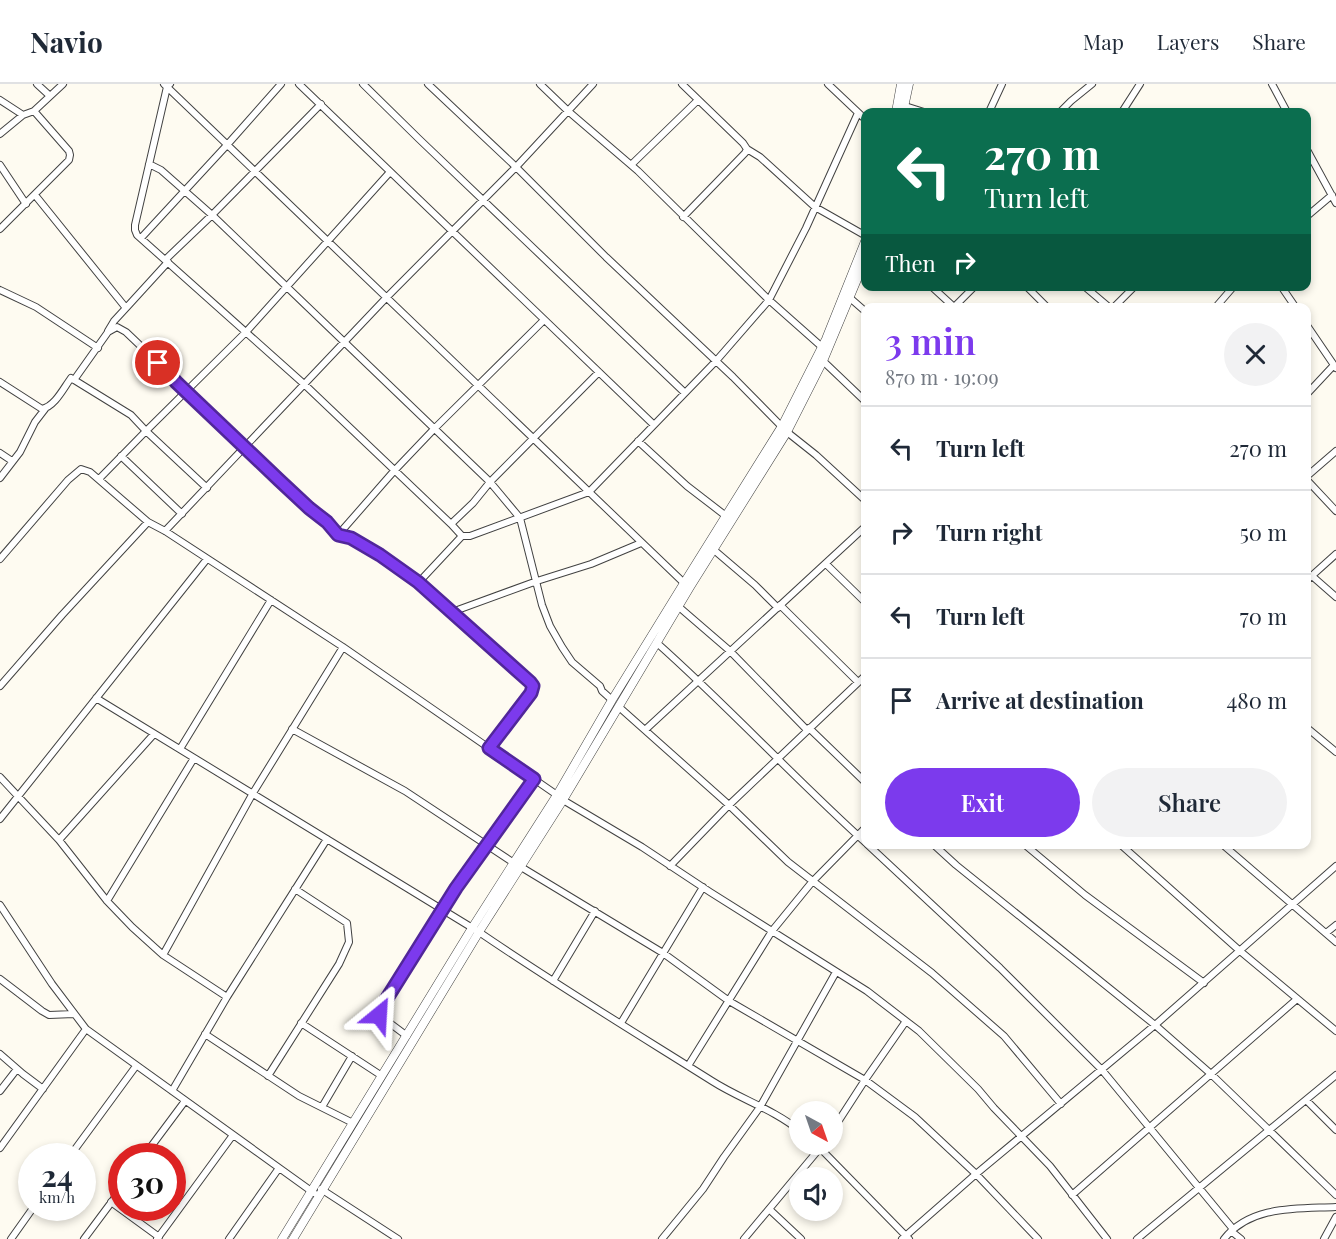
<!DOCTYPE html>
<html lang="en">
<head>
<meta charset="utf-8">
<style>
  :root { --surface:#fff; --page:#f2f2f3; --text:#1f2937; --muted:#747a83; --line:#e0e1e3; --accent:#7c3aed }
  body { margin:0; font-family:"Playfair Display",serif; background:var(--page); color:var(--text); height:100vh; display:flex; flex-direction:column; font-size:22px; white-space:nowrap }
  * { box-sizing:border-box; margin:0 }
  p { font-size:20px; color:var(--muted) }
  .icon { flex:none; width:33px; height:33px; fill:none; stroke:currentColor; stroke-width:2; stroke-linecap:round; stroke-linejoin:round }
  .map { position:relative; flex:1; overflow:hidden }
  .panel { position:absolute; left:861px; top:219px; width:450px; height:546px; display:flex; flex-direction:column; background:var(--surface); border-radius:12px; box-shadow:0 3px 9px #0003 }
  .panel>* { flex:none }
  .banner { position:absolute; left:861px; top:24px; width:450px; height:183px; border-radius:12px; box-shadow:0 3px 9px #0003; background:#0b6e4f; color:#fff; overflow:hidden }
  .needle { width:39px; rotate:140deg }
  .controls { position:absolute; left:789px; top:1017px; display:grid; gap:12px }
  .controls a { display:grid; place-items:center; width:54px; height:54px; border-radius:50%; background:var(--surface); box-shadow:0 3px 9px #0003; font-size:30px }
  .speed { position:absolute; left:18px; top:1059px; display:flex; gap:12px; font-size:30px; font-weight:700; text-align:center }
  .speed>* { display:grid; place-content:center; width:78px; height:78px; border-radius:50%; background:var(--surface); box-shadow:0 3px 9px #0003; line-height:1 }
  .speed small { font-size:15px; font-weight:400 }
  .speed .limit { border:9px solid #d22; background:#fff; color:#111 }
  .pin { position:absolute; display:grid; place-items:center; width:51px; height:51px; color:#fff; margin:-26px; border:3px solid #fff; border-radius:50%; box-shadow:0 2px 6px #0007 }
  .me { position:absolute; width:66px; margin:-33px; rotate:27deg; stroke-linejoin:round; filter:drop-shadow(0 0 4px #0008) }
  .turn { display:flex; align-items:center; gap:21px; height:126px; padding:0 24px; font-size:27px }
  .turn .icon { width:78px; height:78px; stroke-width:2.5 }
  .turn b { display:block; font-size:42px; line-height:51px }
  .then { display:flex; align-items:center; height:57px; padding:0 24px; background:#0003; gap:12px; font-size:22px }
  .round { display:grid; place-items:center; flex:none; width:63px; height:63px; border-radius:32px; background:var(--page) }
  .overview { display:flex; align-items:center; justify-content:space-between; height:102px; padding:0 24px }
  h1 { font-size:36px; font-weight:600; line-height:45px; color:var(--accent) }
  .action { display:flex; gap:12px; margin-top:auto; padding:12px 24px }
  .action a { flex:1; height:69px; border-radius:36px; background:var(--accent); color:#fff; font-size:24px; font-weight:600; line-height:69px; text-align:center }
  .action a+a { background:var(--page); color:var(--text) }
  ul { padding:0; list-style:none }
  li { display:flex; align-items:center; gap:18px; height:84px; padding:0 24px; border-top:2px solid var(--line) }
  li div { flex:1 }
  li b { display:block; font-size:22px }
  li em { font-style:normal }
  header { display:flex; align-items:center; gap:36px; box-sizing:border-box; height:84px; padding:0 30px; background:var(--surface); border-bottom:2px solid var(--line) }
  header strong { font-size:28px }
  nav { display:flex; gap:33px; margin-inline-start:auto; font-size:21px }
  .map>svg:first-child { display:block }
</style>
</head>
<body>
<header>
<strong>Navio</strong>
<nav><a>Map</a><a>Layers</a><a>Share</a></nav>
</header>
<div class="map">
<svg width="1336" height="1155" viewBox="0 0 1336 1155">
  <rect width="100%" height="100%" fill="#fefbf1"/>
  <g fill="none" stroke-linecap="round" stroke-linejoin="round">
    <defs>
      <path id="minor" d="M37,0L50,12
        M164,0L684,499
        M170,0L167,3L135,141V146L137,151L304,300L451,440L462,452
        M299,0L654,341
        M363,0L419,55L685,309
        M428,0L516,83L606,173L733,293L787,348L816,371L866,417
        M540,0L568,27L638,87L769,216L822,263
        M682,0L743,59L747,65L745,69L683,133
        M828,0L866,36
        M1272,0L1287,28
        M0,16L23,31L34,27
        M905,22L924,28
        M989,28L1002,0
        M1060,28L1071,17L1092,0
        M1122,28L1140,0
        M0,50L23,31
        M1306,64L1336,119
        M747,65L760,73L815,123L866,152
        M149,80L161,86L212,131L490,398L520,434L542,521L550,542L562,563L572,578L600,602L602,607L612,616
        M0,81L26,120
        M631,81L698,16
        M35,111L126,224L114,237L108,247
        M1306,133L1332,111
        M0,145L69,76L70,71L69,67L34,27L63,0
        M141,154L227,61L281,0
        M165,176L212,131L321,20
        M931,202L955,224
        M1026,202L1048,224
        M1084,202L1110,224
        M1281,202L1296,224
        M0,206L36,223L98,264
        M850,214L866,228
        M126,224L168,178
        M953,224L975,202
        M1113,224L1135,202
        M1215,224L1234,202
        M1306,240L1336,284
        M823,277L866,318
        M74,296L108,248L117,243L126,248L169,289L176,298L279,396L310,424L327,438L338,451L351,454L380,471L419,498L465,538L533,602L531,609L489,665
        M0,298L42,325C55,322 63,305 71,294L131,331L146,347L207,404
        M1306,311L1334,281
        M638,357L687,402L726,432
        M0,369L12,377
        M121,372L182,430
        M1306,393L1336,367
        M0,394L20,368L35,338L45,325
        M99,395L146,347L246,248L390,88
        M1306,395L1336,427
        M451,440L473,419L490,398L599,288
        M165,447L386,214L516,83L593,0
        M338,451L394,387L435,344L544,236
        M714,466L755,501L778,524
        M0,475L68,396L81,385L90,388L148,438L165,447L343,563L557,711
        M826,480L866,519
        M1312,492L1336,513
        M1306,497L1336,470
        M419,498L462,452H470L589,408L716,277L769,216L806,144L858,29
        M780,521L858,598
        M679,523L730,567L807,646
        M452,528L537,497L591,480L641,459
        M657,559C729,623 794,694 866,759
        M0,602L62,531L148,438
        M96,614L479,848C555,900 634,948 712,997C740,1015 773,1025 800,1047
        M619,623L729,721L788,778L932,889L1004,952L1061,1020
        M1306,643L1336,668
        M809,644L866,699
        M292,645L405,707L514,779
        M645,646L866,442
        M180,665L271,516
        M0,693L59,756L107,817L132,843L163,871L227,913
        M563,716L642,763L710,808L867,907L919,947L978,1005L994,1024L1050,1082L1107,1155
        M0,735L207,475
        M59,756L154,650
        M867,760L1000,884L1102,986L1233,1145
        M933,760L956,781L1155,941L1211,990L1336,1111
        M1024,760L1085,811L1204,899
        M1120,760L1240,867L1336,947
        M1222,760L1336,858
        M670,782L729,721L866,591
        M521,783L663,869L729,917L865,996L915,1033L976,1090L1038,1155
        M107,817L194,674
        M0,821L52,900L86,945L314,1109
        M1326,849L1336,841
        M163,871L253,709L343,563
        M0,895L42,927L49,931L74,930
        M553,897L595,827
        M301,939L382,992
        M621,939L703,803
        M205,950L299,1012L353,1039
        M407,952L379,931V927L456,804L534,695
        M0,970L23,990L43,1005
        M688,982L772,847L812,798L866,743
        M268,992L339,880L349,858L347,839L295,805
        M0,1007L17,985
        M172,1007L227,913L327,755
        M1306,1016L1336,1046
        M322,1023L352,972
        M832,1047L865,996L906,937
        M816,1060L909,1155
        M0,1064L86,945
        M70,1072L136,982
        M144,1072L185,1017
        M321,1105L398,1155
        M1072,1111L1297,915
        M111,1118L159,1153
        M769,1125L801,1155
        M1231,1147L1241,1155
        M11,1155L33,1124
        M84,1155L122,1104
        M157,1155L233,1051
        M229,1155L279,1084
        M662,1155L703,1105L724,1073L760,1023L836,888
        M744,1155L820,1064
        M902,1155L976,1090L1155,941L1336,782
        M1137,1155L1336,991
        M1224,1155C1251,1121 1297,1125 1336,1123
        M1324,1155L1336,1133"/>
      <path id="tertiary" d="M896,28L901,0
        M903,28L909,0
        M282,1155L472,844L557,711L612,616L684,499L782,342L826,255L866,155
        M293,1155L479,848L563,716L690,503L787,348L823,277L866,174"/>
    </defs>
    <use href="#minor" stroke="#424242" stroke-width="8"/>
    <use href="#tertiary" stroke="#424242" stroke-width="9"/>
    <use href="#minor" stroke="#fff" stroke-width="6"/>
    <use href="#tertiary" stroke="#fff" stroke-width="8"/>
  </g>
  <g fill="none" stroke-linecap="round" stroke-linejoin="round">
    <defs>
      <path id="route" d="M158,279L169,289L176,298L279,396L309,424L327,438L338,451L351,454L380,471L418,498L530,598L533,602L531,609L489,664L534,695L456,804L379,927V931"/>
    </defs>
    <use href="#route" stroke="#51269a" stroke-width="15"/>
    <use href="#route" stroke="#7c3aed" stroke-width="10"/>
  </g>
</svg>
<div class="controls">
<a><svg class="needle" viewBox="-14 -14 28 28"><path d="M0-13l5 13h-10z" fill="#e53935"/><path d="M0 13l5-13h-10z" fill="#747a83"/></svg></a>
<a><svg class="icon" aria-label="sound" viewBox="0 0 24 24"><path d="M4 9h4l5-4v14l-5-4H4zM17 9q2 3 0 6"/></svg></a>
</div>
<div class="speed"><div>24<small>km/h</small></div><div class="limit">30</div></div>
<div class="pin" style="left:158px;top:279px;background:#d93025"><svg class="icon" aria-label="arrive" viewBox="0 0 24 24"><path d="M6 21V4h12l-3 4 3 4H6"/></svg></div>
<svg class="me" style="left:379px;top:931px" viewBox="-20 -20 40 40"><path d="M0-17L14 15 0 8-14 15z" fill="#7c3aed" stroke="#fff" stroke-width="4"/></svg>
<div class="banner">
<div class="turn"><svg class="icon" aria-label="left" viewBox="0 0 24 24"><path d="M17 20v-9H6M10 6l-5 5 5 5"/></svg><div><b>270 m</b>Turn left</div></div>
<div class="then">Then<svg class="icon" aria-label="right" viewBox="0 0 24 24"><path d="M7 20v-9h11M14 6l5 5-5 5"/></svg></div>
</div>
<section class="panel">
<div class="overview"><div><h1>3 min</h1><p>870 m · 19:09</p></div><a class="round"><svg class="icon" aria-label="close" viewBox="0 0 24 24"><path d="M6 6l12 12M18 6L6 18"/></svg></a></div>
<ul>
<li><svg class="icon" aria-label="left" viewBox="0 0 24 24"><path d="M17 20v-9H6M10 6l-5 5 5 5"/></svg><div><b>Turn left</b></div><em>270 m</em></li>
<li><svg class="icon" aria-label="right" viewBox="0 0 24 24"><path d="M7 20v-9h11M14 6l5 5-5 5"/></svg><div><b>Turn right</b></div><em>50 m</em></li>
<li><svg class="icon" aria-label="left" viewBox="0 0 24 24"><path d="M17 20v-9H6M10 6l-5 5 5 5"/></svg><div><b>Turn left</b></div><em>70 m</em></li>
<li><svg class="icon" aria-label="arrive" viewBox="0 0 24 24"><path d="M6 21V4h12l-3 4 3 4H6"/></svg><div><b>Arrive at destination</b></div><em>480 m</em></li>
</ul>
<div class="action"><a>Exit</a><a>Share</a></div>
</section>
</div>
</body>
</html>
